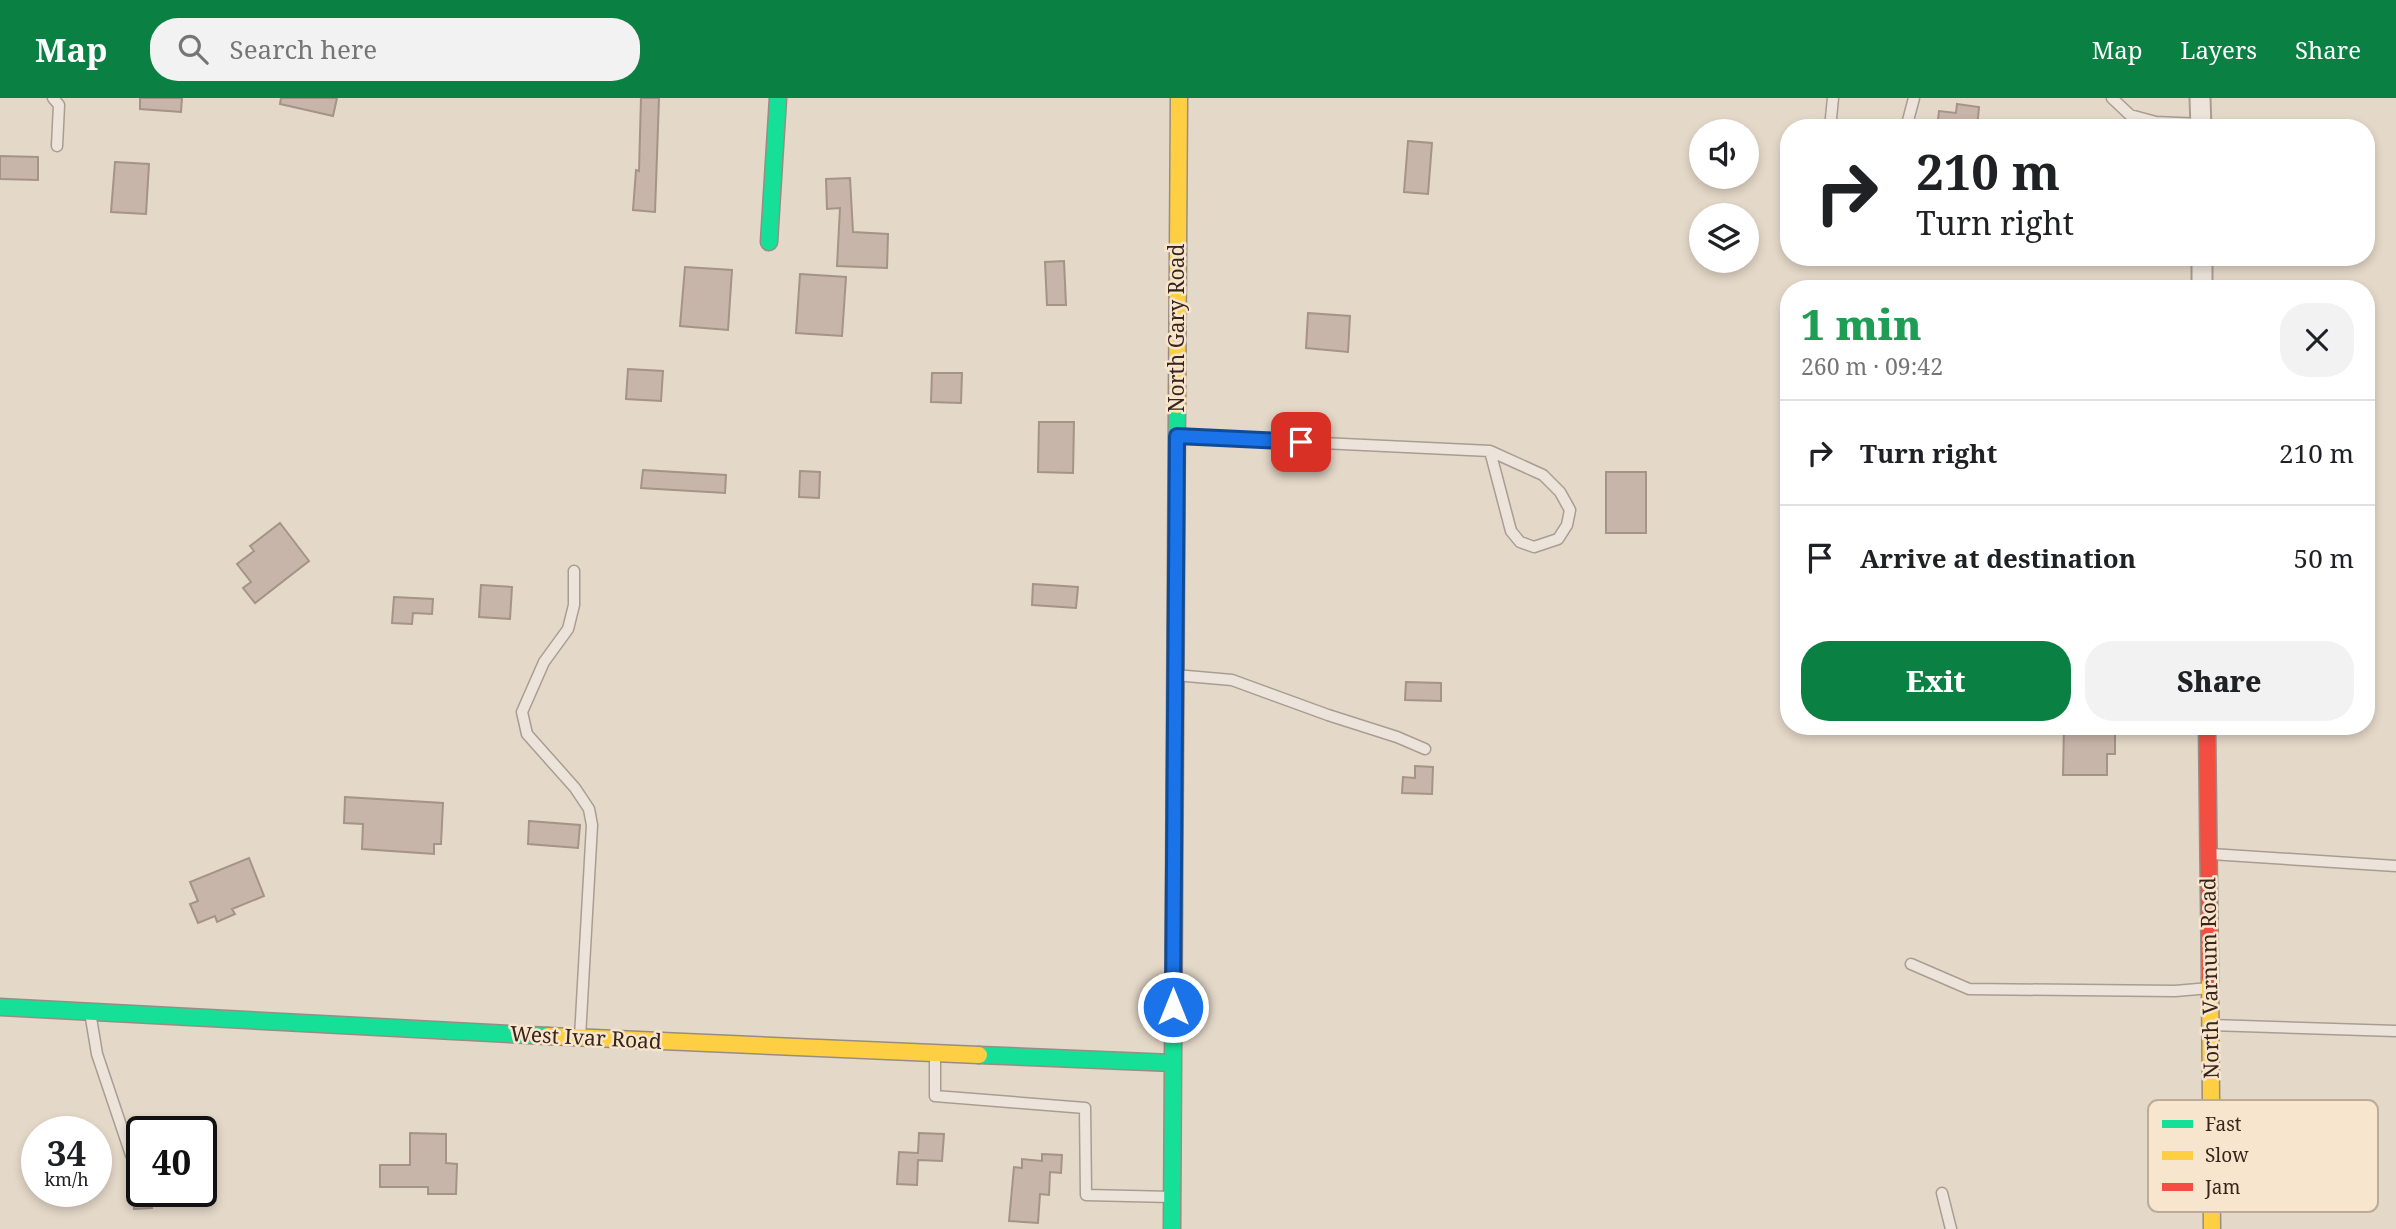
<!DOCTYPE html>
<html lang="en">
<head>
<meta charset="utf-8">
<style>
  :root { --surface:#fff; --page:#f2f2f2; --text:#202124; --muted:#757577; --line:#e0e0e0; --accent:#0b8043 }
  body { margin:0; font-family:"Noto Serif",serif; background:var(--page); color:var(--text); height:100vh; display:flex; flex-direction:column; font-size:26px; white-space:nowrap }
  * { box-sizing:border-box; margin:0 }
  p { font-size:23px; color:var(--muted) }
  .icon { flex:none; width:38px; height:38px; fill:none; stroke:currentColor; stroke-width:2; stroke-linecap:round; stroke-linejoin:round }
  .map { position:relative; flex:1; overflow:hidden }
  .side { position:absolute; left:1780px; top:182px; width:595px; height:455px; display:flex; flex-direction:column; background:var(--surface); border-radius:28px; box-shadow:0 4px 10px #0003 }
  .side>* { flex:none }
  .banner { position:absolute; left:1780px; top:21px; width:595px; height:147px; border-radius:28px; box-shadow:0 4px 10px #0003; background:#fff; color:var(--text); overflow:hidden }
  .controls { position:absolute; left:1689px; top:21px; display:grid; gap:14px }
  .controls a { display:grid; place-items:center; width:70px; height:70px; border-radius:50%; background:var(--surface); box-shadow:0 4px 10px #0003; font-size:35px }
  .speed { position:absolute; left:21px; top:1018px; display:flex; gap:14px; font-size:35px; font-weight:700; text-align:center }
  .speed>* { display:grid; place-content:center; width:91px; height:91px; border-radius:50%; background:var(--surface); box-shadow:0 4px 10px #0003; line-height:1 }
  .speed small { font-size:18px; font-weight:400 }
  .speed .limit { border:4px solid #111; border-radius:10px; background:#fff; color:#111 }
  .pin { position:absolute; display:grid; place-items:center; width:60px; height:60px; color:#fff; margin:-30px; border-radius:14px; box-shadow:0 4px 10px #0006 }
  .me { position:absolute; width:77px; margin:-38px; rotate:0deg; stroke-linejoin:round; filter:drop-shadow(0 0 5px #0008) }
  .turn { display:flex; align-items:center; gap:24px; height:147px; padding:0 21px; font-size:32px }
  .turn .icon { width:91px; height:91px; stroke-width:2.5 }
  .turn b { display:block; font-size:49px; line-height:60px }
  .round { display:grid; place-items:center; flex:none; width:74px; height:74px; border-radius:28px; background:var(--page) }
  .headline { display:flex; align-items:center; justify-content:space-between; height:119px; padding:0 21px }
  h1 { font-size:42px; font-weight:800; line-height:52px; color:#1e9e55 }
  .action { display:flex; gap:14px; margin-top:auto; padding:14px 21px }
  .action a { flex:1; height:80px; border-radius:28px; background:var(--accent); color:#fff; font-size:28px; font-weight:800; line-height:80px; text-align:center }
  .action a+a { background:var(--page); color:var(--text) }
  ul { padding:0; list-style:none }
  li { display:flex; align-items:center; gap:21px; height:105px; padding:0 21px; border-top:2px solid var(--line) }
  li div { flex:1 }
  li b { display:block; font-size:26px }
  li em { font-style:normal }
  header { display:flex; align-items:center; gap:42px; box-sizing:border-box; height:98px; padding:0 35px; background:var(--accent); color:#fff }
  header strong { font-size:33px }
  nav { display:flex; gap:38px; margin-inline-start:auto; font-size:24px }
  .search { width:490px; height:63px; background:var(--page); display:flex; align-items:center; gap:18px; box-sizing:border-box; padding:0 24px; border-radius:28px; color:var(--muted); font-size:26px }
  .map>svg:first-child { display:block }
</style>
</head>
<body>
<header>
<strong>Map</strong>
<div class="search"><svg class="icon" aria-label="search" viewBox="0 0 24 24"><circle cx="10" cy="10" r="6"/><path d="M15 15l6 6"/></svg>Search here</div>
<nav><a>Map</a><a>Layers</a><a>Share</a></nav>
</header>
<div class="map">
<svg width="2396" height="1131" viewBox="0 0 2396 1131">
  <rect width="100%" height="100%" fill="#e4d8c8"/>
  <path fill="#c8b5a9" stroke="#a49388" stroke-width="2" d="M140,0H182L181,14L140,11Z
    M281,0H337L333,18L280,6Z
    M641,0H659L655,114L633,112L636,72L639,73Z
    M1957,6L1979,9L1977,30H1937L1939,13L1956,15Z
    M1408,43L1432,45L1428,96L1404,94Z
    M0,58L38,59V82L0,81Z
    M115,64L149,66L146,116L111,114Z
    M850,80L853,134L888,136L887,170L837,168L840,110L827,111L826,81Z
    M1064,163L1066,207H1047L1045,164Z
    M685,169L732,172L728,232L680,228Z
    M800,176L846,179L842,238L796,235Z
    M1308,215L1350,218L1348,254L1306,250Z
    M628,271L663,273L661,303L626,301Z
    M932,275H962L961,305L931,304Z
    M1039,324H1074L1073,375L1038,374Z
    M643,372L726,377L725,395L641,390Z
    M800,373L820,374L819,400L799,399Z
    M1606,374H1646V435H1606Z
    M280,425L309,463L255,505L243,490L251,484L237,466L254,453L250,448Z
    M1033,486L1078,489L1076,510L1032,507Z
    M481,487L512,489L510,521L479,519Z
    M394,499L433,501L432,516L413,515L412,526L392,525Z
    M1406,584L1441,585V603L1405,602Z
    M2064,628H2109V635H2115V656H2107V677H2063Z
    M1415,668L1433,669L1432,696L1402,695L1403,679L1415,680Z
    M345,699L443,705L441,746H434V756L362,751L363,726L344,725Z
    M529,723L580,727L578,750L528,746Z
    M249,760L264,798L232,811L235,816L217,824L215,818L198,825L190,806L198,803L190,784Z
    M410,1035L446,1036V1065L457,1066L456,1096H428V1089H380V1067H410Z
    M919,1035L944,1036L942,1063L918,1062L917,1087L897,1086L899,1054L918,1055Z
    M1042,1056L1062,1057L1061,1075L1050,1074L1049,1097L1040,1096L1038,1125L1009,1123L1014,1069L1022,1070V1061L1042,1063Z
    M133,1094H151L152,1110L134,1111Z"/>
  <g fill="none" stroke-linecap="round" stroke-linejoin="round">
    <defs>
      <path id="lane" d="M53,0L59,7L57,48
        M2112,0L2130,17L2156,24L2200,26
        M1830,30L1833,0
        M1906,30L1914,0
        M1177,338L1490,353L1543,377L1560,394L1570,412L1567,427L1558,441L1534,449L1520,444L1511,433L1490,353
        M574,473V507L568,531L544,564L522,614L527,636L575,690L589,711L592,727L580,939
        M1175,577L1232,582L1328,617L1397,639L1425,651
        M2211,756L2396,768
        M1911,866L1969,891L2175,893L2210,890
        M90,914L97,956L131,1057
        M2211,927L2396,933
        M935,958V998L1085,1010L1086,1097L1172,1099
        M1942,1095L1951,1131"/>
      <path id="street" d="M2200,0L2201,30
        M2202,159V191"/>
      <path id="fast" d="M769,144L778,0
        M0,909L548,938
        M979,957L1173,965
        M1172,1131L1177,307"/>
      <path id="slow" d="M1177,307L1179,0
        M2210,880L2212,1131
        M548,938L979,957"/>
      <path id="jam" d="M2207,628L2210,880"/>
    </defs>
    <use href="#lane" stroke="#a99d92" stroke-width="13"/>
    <use href="#street" stroke="#a99d92" stroke-width="23"/>
    <use href="#fast" stroke="#988d82" stroke-width="19"/>
    <use href="#slow" stroke="#988d82" stroke-width="19"/>
    <use href="#jam" stroke="#988d82" stroke-width="19"/>
    <use href="#lane" stroke="#ece4db" stroke-width="10"/>
    <use href="#street" stroke="#ece4db" stroke-width="19"/>
    <use href="#fast" stroke="#16e098" stroke-width="16"/>
    <use href="#slow" stroke="#ffcf43" stroke-width="16"/>
    <use href="#jam" stroke="#f24e42" stroke-width="16"/>
  </g>
  <g fill="none" stroke-linecap="round" stroke-linejoin="round">
    <defs>
      <path id="route" d="M1173,909L1177,338L1301,344"/>
    </defs>
    <use href="#route" stroke="#114b97" stroke-width="18"/>
    <use href="#route" stroke="#1a73e8" stroke-width="12"/>
  </g>
  <g text-anchor="middle" stroke-width="5" stroke-linejoin="round" paint-order="stroke">
    <g font-size="21" fill="#37241b" stroke="#f7e5cd">
      <text transform="translate(1177 230) rotate(-90)" y="7">North Gary Road</text>
      <text transform="translate(2210 880) rotate(-91)" y="7">North Varnum Road</text>
      <text transform="translate(586 940) rotate(3)" y="7">West Ivar Road</text>
    </g>
  </g>
  <rect x="2148" y="1002" width="230" height="112" rx="10" fill="#f7e5cd" stroke="#bdab98" stroke-width="2"/>
  <rect x="2162" y="1022" width="31" height="8" fill="#16e098"/>
  <rect x="2162" y="1053" width="31" height="9" fill="#ffcf43"/>
  <rect x="2162" y="1085" width="31" height="8" fill="#f24e42"/>
  <g font-size="19" fill="#37241b">
    <text x="2205" y="1033">Fast</text>
    <text x="2205" y="1064">Slow</text>
    <text x="2205" y="1096">Jam</text>
  </g>
</svg>
<div class="controls">
<a><svg class="icon" aria-label="sound" viewBox="0 0 24 24"><path d="M4 9h4l5-4v14l-5-4H4zM17 9q2 3 0 6"/></svg></a>
<a><svg class="icon" aria-label="layers" viewBox="0 0 24 24"><path d="M12 4l9 5-9 5-9-5zM3 14l9 5 9-5"/></svg></a>
</div>
<div class="speed"><div>34<small>km/h</small></div><div class="limit">40</div></div>
<div class="pin" style="left:1301px;top:344px;background:#d93025"><svg class="icon" aria-label="arrive" viewBox="0 0 24 24"><path d="M6 21V4h12l-3 4 3 4H6"/></svg></div>
<svg class="me" style="left:1173px;top:909px" viewBox="-20 -20 40 40"><circle r="17" fill="#1a73e8" stroke="#fff" stroke-width="3"/><path d="M0-11L8 9 0 5-8 9z" fill="#fff"/></svg>
<div class="banner">
<div class="turn"><svg class="icon" aria-label="right" viewBox="0 0 24 24"><path d="M7 20v-9h11M14 6l5 5-5 5"/></svg><div><b>210 m</b>Turn right</div></div>
</div>
<section class="side">
<div class="headline"><div><h1>1 min</h1><p>260 m · 09:42</p></div><a class="round"><svg class="icon" aria-label="close" viewBox="0 0 24 24"><path d="M6 6l12 12M18 6L6 18"/></svg></a></div>
<ul>
<li><svg class="icon" aria-label="right" viewBox="0 0 24 24"><path d="M7 20v-9h11M14 6l5 5-5 5"/></svg><div><b>Turn right</b></div><em>210 m</em></li>
<li><svg class="icon" aria-label="arrive" viewBox="0 0 24 24"><path d="M6 21V4h12l-3 4 3 4H6"/></svg><div><b>Arrive at destination</b></div><em>50 m</em></li>
</ul>
<div class="action"><a>Exit</a><a>Share</a></div>
</section>
</div>
</body>
</html>
